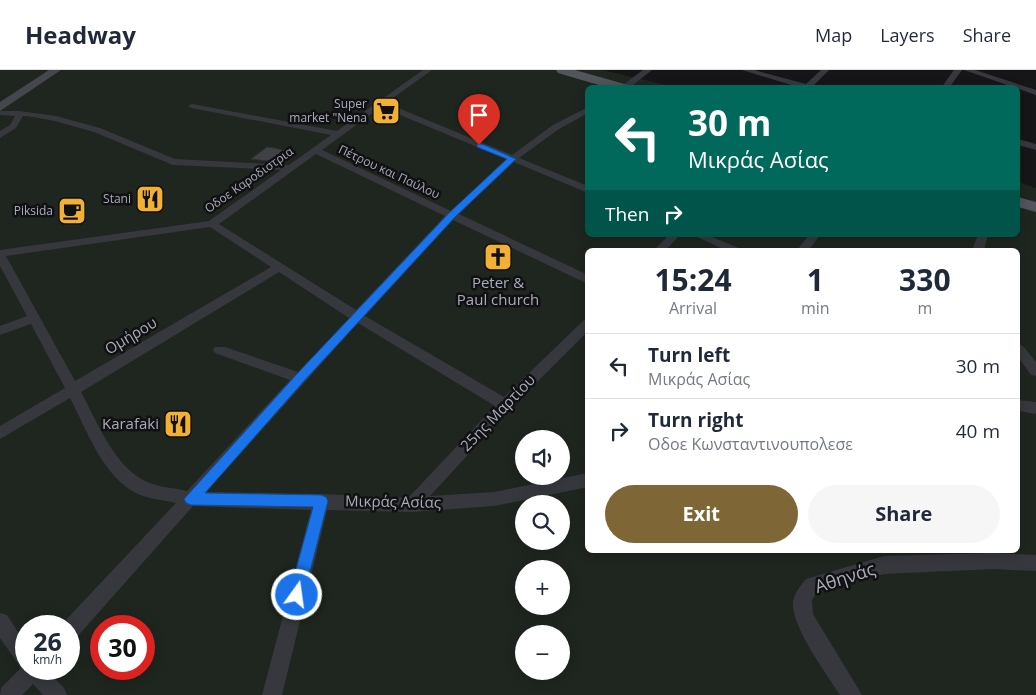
<!DOCTYPE html>
<html lang="en">
<head>
<meta charset="utf-8">
<style>
  :root { --surface:#fff; --page:#f6f6f7; --text:#1f2937; --muted:#747a83; --line:#e0e1e3; --accent:#7e6636 }
  body { margin:0; font-family:"Open Sans",sans-serif; background:var(--page); color:var(--text); height:100vh; display:flex; flex-direction:column; font-size:19px; white-space:nowrap }
  * { box-sizing:border-box; margin:0 }
  p { font-size:16px; color:var(--muted) }
  .icon { flex:none; width:28px; height:28px; fill:none; stroke:currentColor; stroke-width:2; stroke-linecap:round; stroke-linejoin:round }
  .map { position:relative; flex:1; overflow:hidden }
  .panel { position:absolute; left:585px; top:178px; width:435px; height:305px; display:flex; flex-direction:column; background:var(--surface); border-radius:8px; box-shadow:0 2px 12px #0003 }
  .panel>* { flex:none }
  .top-card { position:absolute; left:585px; top:15px; width:435px; height:152px; border-radius:8px; box-shadow:0 2px 12px #0003; background:#00695c; color:#fff; overflow:hidden }
  .tools { position:absolute; left:515px; top:360px; display:grid; gap:10px }
  .tools a { display:grid; place-items:center; width:55px; height:55px; border-radius:50%; background:var(--surface); box-shadow:0 2px 12px #0003; font-size:25px }
  .speed { position:absolute; left:15px; top:545px; display:flex; gap:10px; font-size:25px; font-weight:700; text-align:center }
  .speed>* { display:grid; place-content:center; width:65px; height:65px; border-radius:50%; background:var(--surface); box-shadow:0 2px 12px #0003; line-height:1 }
  .speed small { font-size:12px; font-weight:400 }
  .speed .limit { border:8px solid #d22; background:#fff; color:#111 }
  .pin { position:absolute; display:grid; place-items:center; width:42px; height:42px; color:#fff; margin:-51px -21px; border-radius:50% 50% 50% 0; rotate:-45deg; box-shadow:0 0 5px #0007 }
  .pin .icon { rotate:45deg }
  .me { position:absolute; width:55px; margin:-28px; rotate:14deg; stroke-linejoin:round; filter:drop-shadow(0 0 4px #0008) }
  .turn { display:flex; align-items:center; gap:18px; height:105px; padding:0 20px; font-size:22px }
  .turn .icon { width:65px; height:65px; stroke-width:2.5 }
  .turn b { display:block; font-size:35px; line-height:42px }
  .then { display:flex; align-items:center; height:48px; padding:0 20px; background:#0003; gap:10px; font-size:19px }
  .eta { display:flex; justify-content:space-evenly; align-items:center; height:85px; text-align:center }
  .eta b { font-size:30px; font-weight:700; line-height:35px }
  .button { display:flex; gap:10px; margin-top:auto; padding:10px 20px }
  .button a { flex:1; height:58px; border-radius:30px; background:var(--accent); color:#fff; font-size:20px; font-weight:700; line-height:58px; text-align:center }
  .button a+a { background:var(--page); color:var(--text) }
  ul { padding:0; list-style:none }
  li { display:flex; align-items:center; gap:15px; height:65px; padding:0 20px; border-top:1px solid var(--line) }
  li div { flex:1 }
  li b { display:block; font-size:19px }
  li em { font-style:normal }
  header { display:flex; align-items:center; gap:30px; box-sizing:border-box; height:70px; padding:0 25px; background:var(--surface); border-bottom:1px solid var(--line) }
  header strong { font-size:24px }
  nav { display:flex; gap:28px; margin-inline-start:auto; font-size:18px }
  .map>svg:first-child { display:block }
</style>
</head>
<body>
<header>
<strong>Headway</strong>
<nav><a>Map</a><a>Layers</a><a>Share</a></nav>
</header>
<div class="map">
<svg width="1036" height="625" viewBox="0 0 1036 625">
  <rect width="100%" height="100%" fill="#161618"/>
  <path fill="#1e261f" fill-rule="evenodd" d="M0,0H602L675,17L588,18V165H1018V112L1036,118V625H0ZM588,180H1018V480H588ZM524,369H561V406H524ZM524,434H561V471H524ZM524,499H561V536H524ZM26,556H69V599H26ZM101,556H144V599H101ZM524,564H561V601H524Z"/>
  <path fill="#404145" stroke="#303034" d="M267,77L274,78L290,82L276,92L251,89Z"/>
  <g fill="none" stroke-linecap="round" stroke-linejoin="round">
    <path fill="#37383d" fill-rule="evenodd" d="M423,0H432L386,33L512,85L553,55L588,37V43L559,59L519,88L588,116V123L514,92L459,144L588,205V214L453,150L365,246L504,327L584,250L588,249V261L510,339L430,426L494,422L588,403V417L494,436L412,442L327,440L282,625H262L311,440L193,436L76,568L69,570V556H62V554L176,433C164,430 149,429 138,424C103,408 87,360 70,328L0,369V356L65,318L31,254L0,265V256L27,246L0,196V180L209,151L281,100L173,95L94,62L55,51L27,46H23L16,58L0,68V61L10,55L15,46L0,45V41H19L56,46L100,58L175,89L289,95L331,65L192,38L188,36L192,34L337,61ZM381,37L506,89L451,141L322,80ZM316,84L445,146L356,240L219,154ZM210,157L271,197L75,311L6,186ZM279,202L349,248L298,302L225,277H215L213,280L215,283L290,310L187,421C174,418 157,417 145,411C113,395 97,351 81,322ZM358,253L495,336L408,428L321,424L206,422Z
      M643,0H652L629,18H619Z
      M742,0H754L806,14L821,0H829L813,16L815,18H801Z
      M954,0H962L949,18H941Z
      M964,0H975L1036,20V25Z
      M1018,69L1036,74V80L1018,75Z
      M669,165H680L666,180H654Z
      M693,165H707L739,178L741,180H725Z
      M809,165H820L809,180H797Z
      M978,165H988L984,180H972Z
      M1018,274L1023,276L1036,292V306L1031,305L1018,287Z
      M1018,330L1036,332V344L1018,341Z
      M994,483L1036,485V501L994,499L884,504L817,522L812,530L813,544L862,625H840C826,603 795,562 793,536C792,526 800,516 806,509L884,486Z
      M0,543L7,545L26,574V599H46L64,618L67,625H43L33,614L22,625H0L1,618L21,598L0,568Z"/>
    <path fill="#45474d" fill-rule="evenodd" d="M49,0H61L0,41V32Z"/>
    <path fill="#53555c" fill-rule="evenodd" d="M556,0H575L628,15L630,18H609L558,3Z
      M1018,127L1036,132V142L1018,137Z"/>
  </g>
  <path fill="#1a73e8" stroke="#114b97" d="M477,74H482L516,89L455,147L304,311L205,423L321,425L326,427L328,431L304,525L302,530L297,532L292,530L289,525L313,437L191,435L186,433L184,429L296,305L449,143L507,89L477,77Z"/>
  <defs>
    <symbol id="supermarket-square" viewBox="-11 -11 22 22"><rect x="-9" y="-9" width="18" height="18" rx="4" fill="#f2b134" stroke="#111113"/><path d="M-6-5.5h2.5l.6 2H6L4.5 2H-2.5L-4.4-4H-6ZM-1.5 3.2a1.3 1.3 0 1 0 .1 0ZM3 3.2a1.3 1.3 0 1 0 .1 0Z" fill="#111"/></symbol>
    <symbol id="restaurant-square" viewBox="-11 -11 22 22"><rect x="-9" y="-9" width="18" height="18" rx="4" fill="#f2b134" stroke="#111113"/><path d="M-5-6h1v4h1v-4h1v4h1v-4h1v5L-1.5 .5V6h-2V.5L-5-1ZM5-6V6H3V1.5H1.5Q1.5-4 5-6Z" fill="#111"/></symbol>
    <symbol id="cafe-square" viewBox="-11 -11 22 22"><rect x="-9" y="-9" width="18" height="18" rx="4" fill="#f2b134" stroke="#111113"/><path d="M-5.5-4.5H6V0H3Q3 3.5 0 3.5H-2.5Q-5.5 3.5-5.5 0ZM3-3.2v2h1.7v-2ZM-6 4.5H4V6H-6Z" fill="#111"/></symbol>
    <symbol id="church-square" viewBox="-11 -11 22 22"><rect x="-9" y="-9" width="18" height="18" rx="4" fill="#f2b134" stroke="#111113"/><path d="M-1.2-6h2.4v3.5h3.3v2.4h-3.3V6h-2.4V-.1h-3.3v-2.4h3.3Z" fill="#111"/></symbol>
  </defs>
  <g fill-rule="evenodd">
    <use href="#supermarket-square" x="370" y="25" width="32" height="32"/>
    <use href="#restaurant-square" x="134" y="113" width="32" height="32"/>
    <use href="#cafe-square" x="56" y="125" width="32" height="32"/>
    <use href="#church-square" x="482" y="171" width="32" height="32"/>
    <use href="#restaurant-square" x="162" y="338" width="32" height="32"/>
  </g>
  <g text-anchor="middle" stroke-width="5" stroke-linejoin="round" paint-order="stroke">
    <g font-size="12" fill="#a8adb8" stroke="#111113" text-anchor="end">
      <text x="367" y="38">Super<tspan x="367" dy="14">market "Nena</tspan></text>
      <text x="131" y="133">Stani</text>
      <text x="53" y="145">Piksida</text>
    </g>
    <g font-size="12" fill="#a8adb8" stroke="#111113">
      <text transform="translate(389 102) rotate(25)" y="4">Πέτρου και Παύλου</text>
      <text transform="translate(249 110) rotate(-35)" y="4">Oδοε Καροδιστρια</text>
    </g>
    <g font-size="15" fill="#a8adb8" stroke="#111113">
      <text x="498" y="218">Peter &amp;<tspan x="498" dy="17">Paul church</tspan></text>
      <text x="159" y="359" text-anchor="end">Karafaki</text>
    </g>
    <g font-size="15" fill="#a8adb8" stroke="#111113">
      <text transform="translate(131 266) rotate(-31)" y="5">Ομήρου</text>
      <text transform="translate(498 343) rotate(-46)" y="5">25ης Μαρτίου</text>
      <text transform="translate(393 432) rotate(1)" y="5">Μικράς Ασίας</text>
    </g>
    <g font-size="18" fill="#a8adb8" stroke="#111113">
      <text transform="translate(845 508) rotate(-18)" y="6">Αθηνάς</text>
    </g>
  </g>
</svg>
<div class="tools">
<a><svg class="icon" aria-label="sound" viewBox="0 0 24 24"><path d="M4 9h4l5-4v14l-5-4H4zM17 9q2 3 0 6"/></svg></a>
<a><svg class="icon" aria-label="search" viewBox="0 0 24 24"><circle cx="10" cy="10" r="6"/><path d="M15 15l6 6"/></svg></a>
<a>+</a>
<a>−</a>
</div>
<div class="speed"><div>26<small>km/h</small></div><div class="limit">30</div></div>
<div class="pin" style="left:479px;top:75px;background:#d93025"><svg class="icon" aria-label="arrive" viewBox="0 0 24 24"><path d="M6 21V4h12l-3 4 3 4H6"/></svg></div>
<svg class="me" style="left:297px;top:525px" viewBox="-20 -20 40 40"><circle r="17" fill="#1a73e8" stroke="#fff" stroke-width="3"/><path d="M0-11L8 9 0 5-8 9z" fill="#fff"/></svg>
<div class="top-card">
<div class="turn"><svg class="icon" aria-label="left" viewBox="0 0 24 24"><path d="M17 20v-9H6M10 6l-5 5 5 5"/></svg><div><b>30 m</b>Μικράς Ασίας</div></div>
<div class="then">Then<svg class="icon" aria-label="right" viewBox="0 0 24 24"><path d="M7 20v-9h11M14 6l5 5-5 5"/></svg></div>
</div>
<section class="panel">
<div class="eta">
<div><b>15:24</b><p>Arrival</p></div>
<div><b>1</b><p>min</p></div>
<div><b>330</b><p>m</p></div>
</div>
<ul>
<li><svg class="icon" aria-label="left" viewBox="0 0 24 24"><path d="M17 20v-9H6M10 6l-5 5 5 5"/></svg><div><b>Turn left</b><p>Μικράς Ασίας</p></div><em>30 m</em></li>
<li><svg class="icon" aria-label="right" viewBox="0 0 24 24"><path d="M7 20v-9h11M14 6l5 5-5 5"/></svg><div><b>Turn right</b><p>Oδοε Κωνσταντινουπολεσε</p></div><em>40 m</em></li>
</ul>
<div class="button"><a>Exit</a><a>Share</a></div>
</section>
</div>
</body>
</html>
